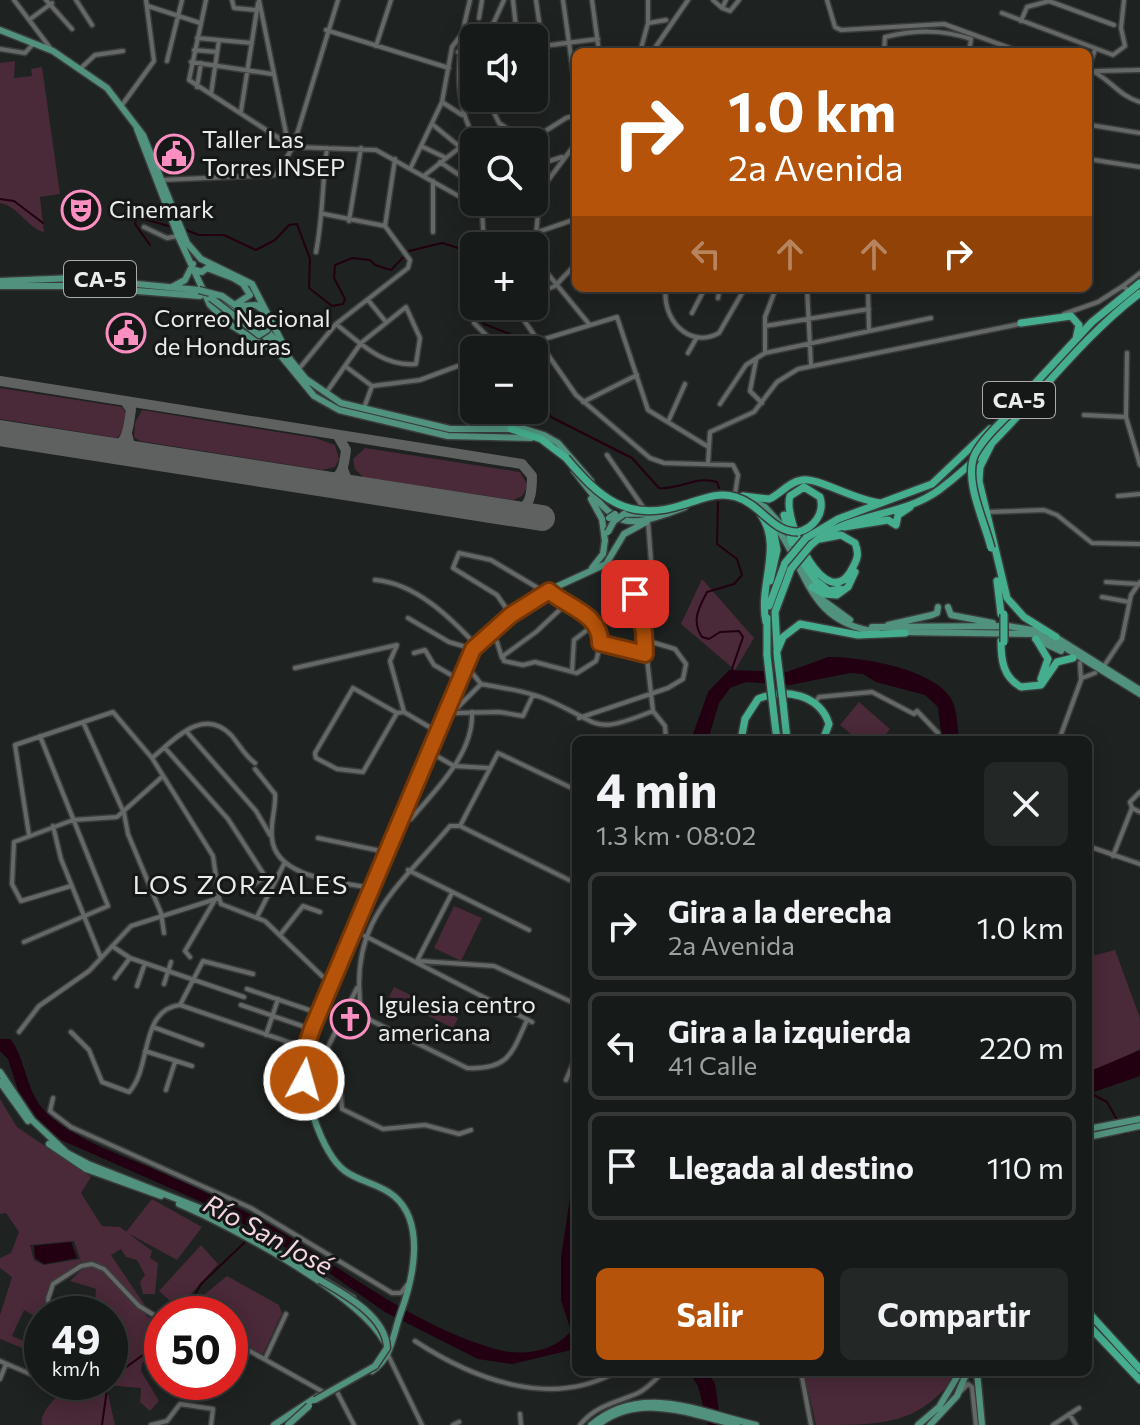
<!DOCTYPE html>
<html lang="es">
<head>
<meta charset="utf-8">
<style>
  :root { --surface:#161a18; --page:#232725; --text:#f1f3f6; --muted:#9ea1a2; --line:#353837; --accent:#b45309 }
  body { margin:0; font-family:Commissioner,sans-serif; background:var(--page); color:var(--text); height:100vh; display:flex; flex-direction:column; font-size:30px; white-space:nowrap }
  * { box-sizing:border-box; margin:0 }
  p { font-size:26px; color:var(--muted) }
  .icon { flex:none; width:44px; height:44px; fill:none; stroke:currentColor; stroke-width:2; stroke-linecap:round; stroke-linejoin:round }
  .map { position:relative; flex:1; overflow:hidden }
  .details { position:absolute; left:572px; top:736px; width:520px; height:640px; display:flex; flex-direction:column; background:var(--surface); border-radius:12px; box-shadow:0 4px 20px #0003,0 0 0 2px var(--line) }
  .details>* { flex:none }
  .guide { position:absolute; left:572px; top:48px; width:520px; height:244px; border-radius:12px; box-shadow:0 4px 20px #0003,0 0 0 2px var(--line); background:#b45309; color:#fff; overflow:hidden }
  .buttons { position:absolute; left:460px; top:24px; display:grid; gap:16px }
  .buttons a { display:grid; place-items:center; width:88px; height:88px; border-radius:12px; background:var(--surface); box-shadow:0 4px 20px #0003,0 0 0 2px var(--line); font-size:40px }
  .speed { position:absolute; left:24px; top:1296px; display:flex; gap:16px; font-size:40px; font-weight:700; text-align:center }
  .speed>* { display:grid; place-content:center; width:104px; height:104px; border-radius:50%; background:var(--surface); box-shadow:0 4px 20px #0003,0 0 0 2px var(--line); line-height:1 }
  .speed small { font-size:20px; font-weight:400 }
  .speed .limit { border:12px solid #d22; background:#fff; color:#111 }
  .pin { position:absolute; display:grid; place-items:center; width:68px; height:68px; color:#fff; margin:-34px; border-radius:16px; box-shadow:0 4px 12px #0006 }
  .me { position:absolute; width:88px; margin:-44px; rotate:6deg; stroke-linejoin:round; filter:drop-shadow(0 0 6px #0008) }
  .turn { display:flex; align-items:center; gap:28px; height:168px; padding:0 24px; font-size:36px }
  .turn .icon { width:104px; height:104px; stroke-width:2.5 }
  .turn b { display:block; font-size:56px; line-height:68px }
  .lanes { display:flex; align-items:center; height:76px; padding:0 24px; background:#0003; justify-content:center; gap:40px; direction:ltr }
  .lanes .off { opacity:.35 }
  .round { display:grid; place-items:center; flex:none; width:84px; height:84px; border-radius:12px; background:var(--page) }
  .head { display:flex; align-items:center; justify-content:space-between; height:136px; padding:0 24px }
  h1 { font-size:48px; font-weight:700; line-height:60px }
  .action { display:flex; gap:16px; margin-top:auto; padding:16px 24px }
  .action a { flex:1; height:92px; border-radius:12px; background:var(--accent); color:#fff; font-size:32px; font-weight:700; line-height:92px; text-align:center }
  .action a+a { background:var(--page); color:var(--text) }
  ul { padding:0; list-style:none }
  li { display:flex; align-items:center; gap:24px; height:108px; margin:0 16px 12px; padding:0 8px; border:4px solid var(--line); border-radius:12px }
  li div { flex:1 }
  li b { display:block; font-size:30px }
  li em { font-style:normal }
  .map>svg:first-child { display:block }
</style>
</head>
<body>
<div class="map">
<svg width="1140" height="1425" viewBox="0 0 1140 1425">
  <rect width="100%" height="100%" fill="#1e2220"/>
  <path fill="#4a2938" d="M15,61L14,78L32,76L31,69L42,67L60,194L40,197L44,232C28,229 20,207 0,203V63Z
    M0,388L122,407L126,413L123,431L117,438L0,419Z
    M142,410L315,438L335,445L339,459L335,467L322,470L140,441L134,437L135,423Z
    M365,448L520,472L528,486L522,496L513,500L363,477L355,469L353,459Z
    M702,579L754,638L735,670L681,624Z
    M859,702L890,729L881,740H858L840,725Z
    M454,906L482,918L461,961L434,948Z
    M1115,950L1140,1018V1049L1088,1076V957Z
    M394,987L458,1018L453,1028L389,997Z
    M0,1099L17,1127L91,1177L81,1193L102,1226L120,1227L152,1251L150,1258L158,1263L155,1294H143L140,1282L145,1275L137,1260L126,1257L121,1249L111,1255L146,1307V1316L162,1322V1351L142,1363L141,1371L159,1401L150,1411L140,1402L141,1388L106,1385L115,1425H42C39,1409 61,1395 71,1382H110V1314H103L95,1301L96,1289L70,1281L83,1268L74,1241L30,1245L34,1260L44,1265L80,1259L81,1264C59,1276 46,1286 47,1314H42V1330L34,1326L38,1318L24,1310L12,1336L28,1343L25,1349L0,1339V1315L12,1277L0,1268V1258L11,1253L19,1232L6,1213L0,1214Z
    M152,1199L202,1227L177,1260L126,1232Z
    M201,1245L218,1264L178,1308L159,1291Z
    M227,1276L279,1305L282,1313L263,1354L243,1346L230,1335V1314H212L204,1295Z
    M804,1372H958C920,1425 886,1425 816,1425Z"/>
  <path fill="#201" d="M828,657C861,657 930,668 950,697C958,709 957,727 959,740H942L938,707L925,695L876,682L863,674L850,673L790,685L746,682L730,688L719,703L708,740H691L708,692L729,670L787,672Z
    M0,1039H10C24,1054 26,1090 43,1109C66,1135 117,1154 149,1167C193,1187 239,1206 280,1231C349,1273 420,1329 499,1350C523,1356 554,1352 571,1331L561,1300V1258L576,1158V1344L571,1350L512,1364L478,1359L385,1312L319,1266L211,1206L61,1140L37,1118L18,1090L8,1059L0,1051Z
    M1140,1050V1076L1088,1094V1072Z
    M71,1242L77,1258L44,1264L35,1258L34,1246Z
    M689,1372H708L715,1384L721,1425H708L698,1386Z"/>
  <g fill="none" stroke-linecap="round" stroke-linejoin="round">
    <path stroke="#201" stroke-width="2" d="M0,199L14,201L43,223
      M186,230L199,235H224L256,250L275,240L289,225L297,224L310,259L309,288L332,306L343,304L345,299L334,278L335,265L352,258L370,260L375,265L391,270L409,251L442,243L474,253
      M150,245L135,224L137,217L172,227
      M474,272V297
      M478,306L484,324L510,334L522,350
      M534,389L551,417L632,458L659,488C681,490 695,475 717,482L719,488
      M718,502L717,544L737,559L742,575L734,584L707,592C699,607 691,621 702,637L709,639L720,632L739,631L743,637L732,669
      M1088,1092L1107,1102L1125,1134
      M184,1314L201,1284L245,1242
      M110,1379L162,1341
      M102,1425L108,1382"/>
    <path stroke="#5e6160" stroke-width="10" d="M0,381L522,464L532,476C532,494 531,510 510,513
      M127,434L130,445L141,455
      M108,450C129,445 128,427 131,410L125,401
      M343,469L348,482L358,489
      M326,484C343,477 344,466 346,450L338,436"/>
    <path stroke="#5e6160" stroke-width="26" d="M0,433L542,518"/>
    <defs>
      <path id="minor" d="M14,0L51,49
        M46,0L72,29
        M76,0L92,25
        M206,0L189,80L288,144
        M232,0L234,8L257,10
        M259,0L288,143
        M470,0C458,45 450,101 477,142
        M513,0L517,37
        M563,0L576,93
        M592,0L599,52
        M713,0L722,8
        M726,0L722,8L730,11L739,0
        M827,0L835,27L841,30L944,24L1021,52
        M148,6L200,23
        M1002,13L1113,55L1125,46L1121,28L1124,0
        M479,18L482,0
        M29,20L52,3
        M1021,21L1027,7L1049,1L1114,25
        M649,23L666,20
        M326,30L449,68
        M516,36L540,28L536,0
        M197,38L252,43
        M480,38L494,22L504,0
        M376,46L391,0
        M543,46L598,39
        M0,49L25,53L34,43
        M194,50L217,52
        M458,52L474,53
        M640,52L648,23V0
        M652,52L688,0
        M884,52L885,37C916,30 941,29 971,39
        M969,52L971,39
        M167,61L182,0
        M191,62L272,74
        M81,68L95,55L123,51
        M1088,69C1109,77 1118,96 1140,102
        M1088,69L1095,50
        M1096,71L1140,70
        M197,87L201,63
        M211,94L219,40
        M487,98L499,123L515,134
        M526,98V101
        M442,102L462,115
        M122,105L154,61L146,0
        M241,111L258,3
        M432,124L460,147
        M1090,125L1140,133
        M528,142L566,118L576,115
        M576,143L540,191L534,257L589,324
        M421,146L444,157
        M293,147L376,150L482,209
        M1088,159L1140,167
        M440,162L474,185
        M534,166L562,157
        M411,167L442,102L452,47L461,35
        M425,175L473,137
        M161,180L276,175L293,147L338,0
        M433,181V232
        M482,209L484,246
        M349,221L361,148
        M385,226L395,159
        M144,227L167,238L178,236
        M497,246L576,219
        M316,252C323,217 322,184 327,148
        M1123,286L1140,273
        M666,288C661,317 688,350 719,333L745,288
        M807,288L811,365
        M868,292L869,331
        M534,294L555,286L576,264
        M718,298L720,288
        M368,300L386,322
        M474,306V323L489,338V350
        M514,306L576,395L650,458L664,463L733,465L738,475L735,494
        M692,313L705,288
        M1064,314L1098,302L1123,286L1129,291
        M765,326L869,309
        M541,340L617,317L648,410L707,446
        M688,353L697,337
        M765,353V317L776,288
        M1127,353L1126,417L1140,465
        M756,360L750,391L762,403
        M467,362L469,428
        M345,366L372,386
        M298,370L336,324L408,268L410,260L385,226L324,214
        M326,393L361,343L406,307L420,338L416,364C383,367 360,343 336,324
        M583,402L637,375
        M720,404L746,365L765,353L931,318
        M364,408L372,386L420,380L474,360
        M1084,415L1126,417
        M668,422L685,384
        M607,455L643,507
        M708,463L710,432L754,412L777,382L798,369L1020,324
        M1118,496L1140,494
        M987,512L1044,510L1057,515L1092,543L1140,544
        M648,521L651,561L637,584L635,594L644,632L653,711L665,726L666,740
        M375,580C415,583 450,617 476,645
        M1106,582L1138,584
        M549,591C575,615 611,615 596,661L577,673L535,662L523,665L504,661L503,656L536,632L567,603
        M1102,597L1129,602
        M511,615L497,595L453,568L459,553L491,560L538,588L543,595
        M408,618L449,642L473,649
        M497,642L502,658
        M600,643L644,654
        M414,653L425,650L434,665L458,679
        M465,664L481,684C503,688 527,691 548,700C603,724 591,736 653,711
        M1104,666L1122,639L1131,595L1140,582
        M295,668L397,645L390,661L404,712L436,731
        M572,672L574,640L595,624
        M1082,678L1095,673
        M815,703L819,697L872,692L914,714L917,711L938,733
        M397,713L353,688L315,753L316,758L337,769L363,772L397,713L404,712
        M456,713L499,712L523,716L533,695
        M579,718L668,688L683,679L686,664L675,649L645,640
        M83,722L124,813L128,834L161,913L164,933
        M438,727L481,684
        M186,731L256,811L270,835
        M1059,740L1081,680L1080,663
        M165,748L228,819L272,887
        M428,751L454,766L489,768
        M152,758C174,740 203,706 231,735C239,744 245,756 255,763
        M255,769L275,794C276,809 270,823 272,838C275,878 341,882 370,888
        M1140,792L1130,802L1132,808L1140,812
        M400,821L411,819C436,789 474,754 472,712
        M53,826L61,859L101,958
        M460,826H450C396,890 346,923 362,1016L467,1068C509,1070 512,1053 527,1020
        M460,826L498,753L576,790
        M460,826L569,880
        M29,835L15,745L113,712L152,758L213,856L219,898
        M318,838L386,852
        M1088,846L1140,864
        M1113,856L1132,808
        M408,870L529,930
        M71,886L21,901L12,884L14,842L73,820L117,817L163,776
        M243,893L264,877
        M219,898L221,904L265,921L322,976
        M257,917L285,862
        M280,935L303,906L320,912
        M365,936L532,1022
        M24,942L108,906L40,736
        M112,946L130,958L244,997
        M190,957L185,951L216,898
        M417,961L452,893
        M420,961L494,966L576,1004
        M115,978L130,958
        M164,984L171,962
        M137,986L145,963
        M357,988L327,1049V1058L340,1081L342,1109L383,1129L425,1125L459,1134L471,1130
        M247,989L318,1013
        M180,1005L203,961L253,974
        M241,1005L311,1029
        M153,1027L202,1045
        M19,1032L39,1006L89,971L131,926L219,898
        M71,1032L89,1050L102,1082L129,1092C152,1068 139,1010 180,1005L306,1048
        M266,1035L278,999
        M145,1051L192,1066
        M566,1080L576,1057
        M166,1090L175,1062
        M53,1098L50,1111L71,1127L251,1208L392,1293H401L407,1285
        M50,1314L48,1299L53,1284L81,1266L92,1264L104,1269L139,1306L162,1320
        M230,1340L325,1393
        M415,1341C473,1379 550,1409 616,1372
        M388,1355L422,1425
        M265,1359L286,1314
        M0,1361L42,1379
        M801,1372L811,1425
        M34,1376L42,1361
        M0,1379L6,1364
        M48,1382H54
        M336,1390L354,1425
        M961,1391L968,1384L972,1387L976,1425
        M520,1414L521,1425
        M1069,1414L1076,1425
        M151,1425L167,1421L180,1404L213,1409L211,1425
        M453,1425L459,1422
        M580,1425C596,1405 616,1403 638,1393C647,1389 656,1379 663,1372
        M1053,1425L1079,1408"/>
      <path id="major" d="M0,30L53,51L107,88L143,135L187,243L201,259L252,284L282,342
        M137,129L178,236L210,305L229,324L275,352
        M195,270L202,272L207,268L233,278L243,284L250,295L236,304
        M0,281L75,278L199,290
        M0,286H75L200,296
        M172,287L185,280L193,264
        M222,296L262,324L306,379L341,403L450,429H525L544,435L558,443L591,481
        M221,304L258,328L314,396L339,410L448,436L531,438
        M240,306L256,305L263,310
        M574,471C617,525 618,533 685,507
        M747,498L765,507L784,528
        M591,499L602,519L605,541
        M624,514L658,513
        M775,525C809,572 807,622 877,632
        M801,564L820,598L850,620
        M592,568L603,554L605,540
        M948,607L951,615L993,623
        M888,625L932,615L937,613L938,607
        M872,627L1008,626L1044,632
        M900,632L1034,634L1054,641L1140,694
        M1054,636L1140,690
        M1035,639L1061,651
        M0,1072L32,1120L67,1153L88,1164L210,1212L353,1298
        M0,1082L28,1121
        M1088,1129L1140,1119
        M1088,1137L1140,1126
        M49,1144L86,1169L161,1196
        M179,1204C229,1225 358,1294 384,1341
        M372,1371C392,1358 393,1334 401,1312C413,1279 426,1223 394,1196C380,1184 360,1182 345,1171C321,1153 301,1088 303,1058C304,1048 309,1038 312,1029L471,652L511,615L558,586L606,564L624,534L646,522
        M977,1372L982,1425
        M274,1425L318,1396
        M591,1425C642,1382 699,1412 756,1425
        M598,1425C640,1392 690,1414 737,1425
        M918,1425L939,1407L960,1372
        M930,1425L957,1396L967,1372"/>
      <path id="highway" d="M1021,323L1071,316L1079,325L1076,339
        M1016,404L1092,322L1140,283
        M511,429L541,439L566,458
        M991,445L980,467L979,481L1007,598L1024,617L1056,637
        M743,496L769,499C781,494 788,482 802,480C818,477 855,501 881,503
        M761,515C783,547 758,586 766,622
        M784,515L792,543
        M844,527L888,520L896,525L898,515L910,507
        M798,532C814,528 825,513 820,497L804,487L790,496C782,521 828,620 853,567C858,558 859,553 855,543L841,535L820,539
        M806,538L838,519L932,484L990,429
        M811,545C847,512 901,518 939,490C1014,434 1065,350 1140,293
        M798,555L816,581L829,591L840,589
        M770,581L777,550L772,524
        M997,581L1001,614
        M812,587L824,594L837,595L848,587L855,572
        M769,606L785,563
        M1036,639L1048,659L1041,679
        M1001,641C1001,660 1003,677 1021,687L1041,685L1057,662L1073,658
        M777,648L775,612L791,569
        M777,651L783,637L800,624L858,635L905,633
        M767,655V618
        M772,699L777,740
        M783,703L787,740
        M741,740L745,719L758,699C785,687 820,695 829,724L823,740
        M1088,1312L1140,1369
        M1088,1325L1140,1380"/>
    </defs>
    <use href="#minor" stroke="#3a3c3c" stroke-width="7"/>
    <use href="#major" stroke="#3a3c3c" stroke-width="9"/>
    <use href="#highway" stroke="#3a3c3c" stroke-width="10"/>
    <use href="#minor" stroke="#646867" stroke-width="4"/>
    <use href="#major" stroke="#51927e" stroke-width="6"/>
    <use href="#highway" stroke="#45ae8e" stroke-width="7"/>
    <defs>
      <path id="major-bridge" d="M199,290L222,296
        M211,298L259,335L267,330V319
        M609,518L615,514
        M608,532L614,521L624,514
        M315,1400L375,1366L387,1348C386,1316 344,1294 320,1280
        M288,1425L309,1406"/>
      <path id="highway-bridge" d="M566,458C599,497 627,523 682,505C701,500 716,491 736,497C762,505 771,532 798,532
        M991,548C985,522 963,480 975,454C985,435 1007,417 1022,401
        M785,563L806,538
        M791,569L811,545
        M1004,614V642
        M777,654L783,703
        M767,655L772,699"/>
    </defs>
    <use href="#major-bridge" stroke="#3a3c3c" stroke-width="9" stroke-linecap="butt"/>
    <use href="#highway-bridge" stroke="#3a3c3c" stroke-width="10" stroke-linecap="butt"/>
    <use href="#major-bridge" stroke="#51927e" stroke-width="6"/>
    <use href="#highway-bridge" stroke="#45ae8e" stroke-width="7"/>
  </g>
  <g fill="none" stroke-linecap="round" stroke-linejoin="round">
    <defs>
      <path id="route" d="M304,1080L303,1056L312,1029L473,649L511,615L549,591C567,607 601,614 600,643L645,654L644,632L635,594"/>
    </defs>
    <use href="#route" stroke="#753606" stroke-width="20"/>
    <use href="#route" stroke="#b45309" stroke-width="14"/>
  </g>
  <defs>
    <symbol id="civic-ring" viewBox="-11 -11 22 22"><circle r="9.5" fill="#151817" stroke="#fc8fc1" stroke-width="1.5"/><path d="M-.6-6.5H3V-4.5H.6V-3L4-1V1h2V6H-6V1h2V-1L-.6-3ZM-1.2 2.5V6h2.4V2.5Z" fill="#fc8fc1"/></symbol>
    <symbol id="theatre-ring" viewBox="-11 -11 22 22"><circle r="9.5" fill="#151817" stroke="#fc8fc1" stroke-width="1.5"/><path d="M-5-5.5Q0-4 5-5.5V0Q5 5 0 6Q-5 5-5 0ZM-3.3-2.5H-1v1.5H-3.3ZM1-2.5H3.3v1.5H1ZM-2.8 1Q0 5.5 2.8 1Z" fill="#fc8fc1"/></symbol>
    <symbol id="church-ring" viewBox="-11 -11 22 22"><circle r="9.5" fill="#151817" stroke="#fc8fc1" stroke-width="1.5"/><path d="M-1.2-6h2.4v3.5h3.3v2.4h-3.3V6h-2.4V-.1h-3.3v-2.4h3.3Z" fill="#fc8fc1"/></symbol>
  </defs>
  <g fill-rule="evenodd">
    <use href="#civic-ring" x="152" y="132" width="44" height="44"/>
    <use href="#theatre-ring" x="59" y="188" width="44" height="44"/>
    <use href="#civic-ring" x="104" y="311" width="44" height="44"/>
    <use href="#church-ring" x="328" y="997" width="44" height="44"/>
  </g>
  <g text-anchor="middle" stroke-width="6" stroke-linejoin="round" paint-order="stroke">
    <g fill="#151817" stroke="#a9acab" stroke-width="2">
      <rect x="64" y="261" width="72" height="36" rx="6"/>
      <rect x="983" y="382" width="72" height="36" rx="6"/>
    </g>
    <g font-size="22" font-weight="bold" fill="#e9eceb">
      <text x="100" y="287">CA-5</text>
      <text x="1019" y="408">CA-5</text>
    </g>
    <g font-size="24" fill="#e9eceb" stroke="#151817" text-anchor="start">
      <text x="202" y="148">Taller Las<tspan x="202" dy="28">Torres INSEP</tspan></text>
      <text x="109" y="218">Cinemark</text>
      <text x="154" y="327">Correo Nacional<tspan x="154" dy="28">de Honduras</tspan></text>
      <text x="378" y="1013">Igulesia centro<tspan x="378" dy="28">americana</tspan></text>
    </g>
    <g font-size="26" letter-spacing="2" fill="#e9eceb" stroke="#151817">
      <text x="241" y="894">LOS ZORZALES</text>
    </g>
    <g font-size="26" font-style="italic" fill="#f8d5e3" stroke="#151817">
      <text transform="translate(268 1235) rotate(28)" y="9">Río San José</text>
    </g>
  </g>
</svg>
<div class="buttons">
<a><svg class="icon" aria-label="sound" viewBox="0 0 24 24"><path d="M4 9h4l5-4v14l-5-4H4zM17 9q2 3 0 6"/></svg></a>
<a><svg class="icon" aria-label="search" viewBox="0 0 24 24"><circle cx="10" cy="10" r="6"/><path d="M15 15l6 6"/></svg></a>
<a>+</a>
<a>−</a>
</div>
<div class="speed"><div>49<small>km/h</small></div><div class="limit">50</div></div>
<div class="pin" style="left:635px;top:594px;background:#d93025"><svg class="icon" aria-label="arrive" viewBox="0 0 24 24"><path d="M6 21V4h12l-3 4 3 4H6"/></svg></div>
<svg class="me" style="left:304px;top:1080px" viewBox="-20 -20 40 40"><circle r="17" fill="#b45309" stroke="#fff" stroke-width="3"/><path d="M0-11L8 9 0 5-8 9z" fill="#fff"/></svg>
<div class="guide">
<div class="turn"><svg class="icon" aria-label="right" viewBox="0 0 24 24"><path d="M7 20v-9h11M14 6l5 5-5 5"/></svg><div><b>1.0 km</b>2a Avenida</div></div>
<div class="lanes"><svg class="icon off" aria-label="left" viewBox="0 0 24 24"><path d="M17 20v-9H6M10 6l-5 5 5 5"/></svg><svg class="icon off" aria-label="ahead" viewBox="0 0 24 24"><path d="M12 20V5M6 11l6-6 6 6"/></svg><svg class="icon off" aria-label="ahead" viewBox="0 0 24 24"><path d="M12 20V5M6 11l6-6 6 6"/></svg><svg class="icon" aria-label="right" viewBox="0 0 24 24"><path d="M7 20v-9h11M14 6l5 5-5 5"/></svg></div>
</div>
<section class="details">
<div class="head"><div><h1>4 min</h1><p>1.3 km · 08:02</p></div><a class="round"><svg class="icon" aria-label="close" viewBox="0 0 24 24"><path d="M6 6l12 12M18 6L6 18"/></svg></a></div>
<ul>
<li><svg class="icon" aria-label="right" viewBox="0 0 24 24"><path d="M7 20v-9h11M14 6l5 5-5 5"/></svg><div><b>Gira a la derecha</b><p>2a Avenida</p></div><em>1.0 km</em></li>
<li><svg class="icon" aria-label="left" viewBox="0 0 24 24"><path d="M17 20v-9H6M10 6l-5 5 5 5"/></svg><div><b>Gira a la izquierda</b><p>41 Calle</p></div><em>220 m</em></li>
<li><svg class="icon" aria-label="arrive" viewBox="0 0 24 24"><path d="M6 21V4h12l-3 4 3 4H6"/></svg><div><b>Llegada al destino</b></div><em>110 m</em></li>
</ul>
<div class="action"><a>Salir</a><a>Compartir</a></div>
</section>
</div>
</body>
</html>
